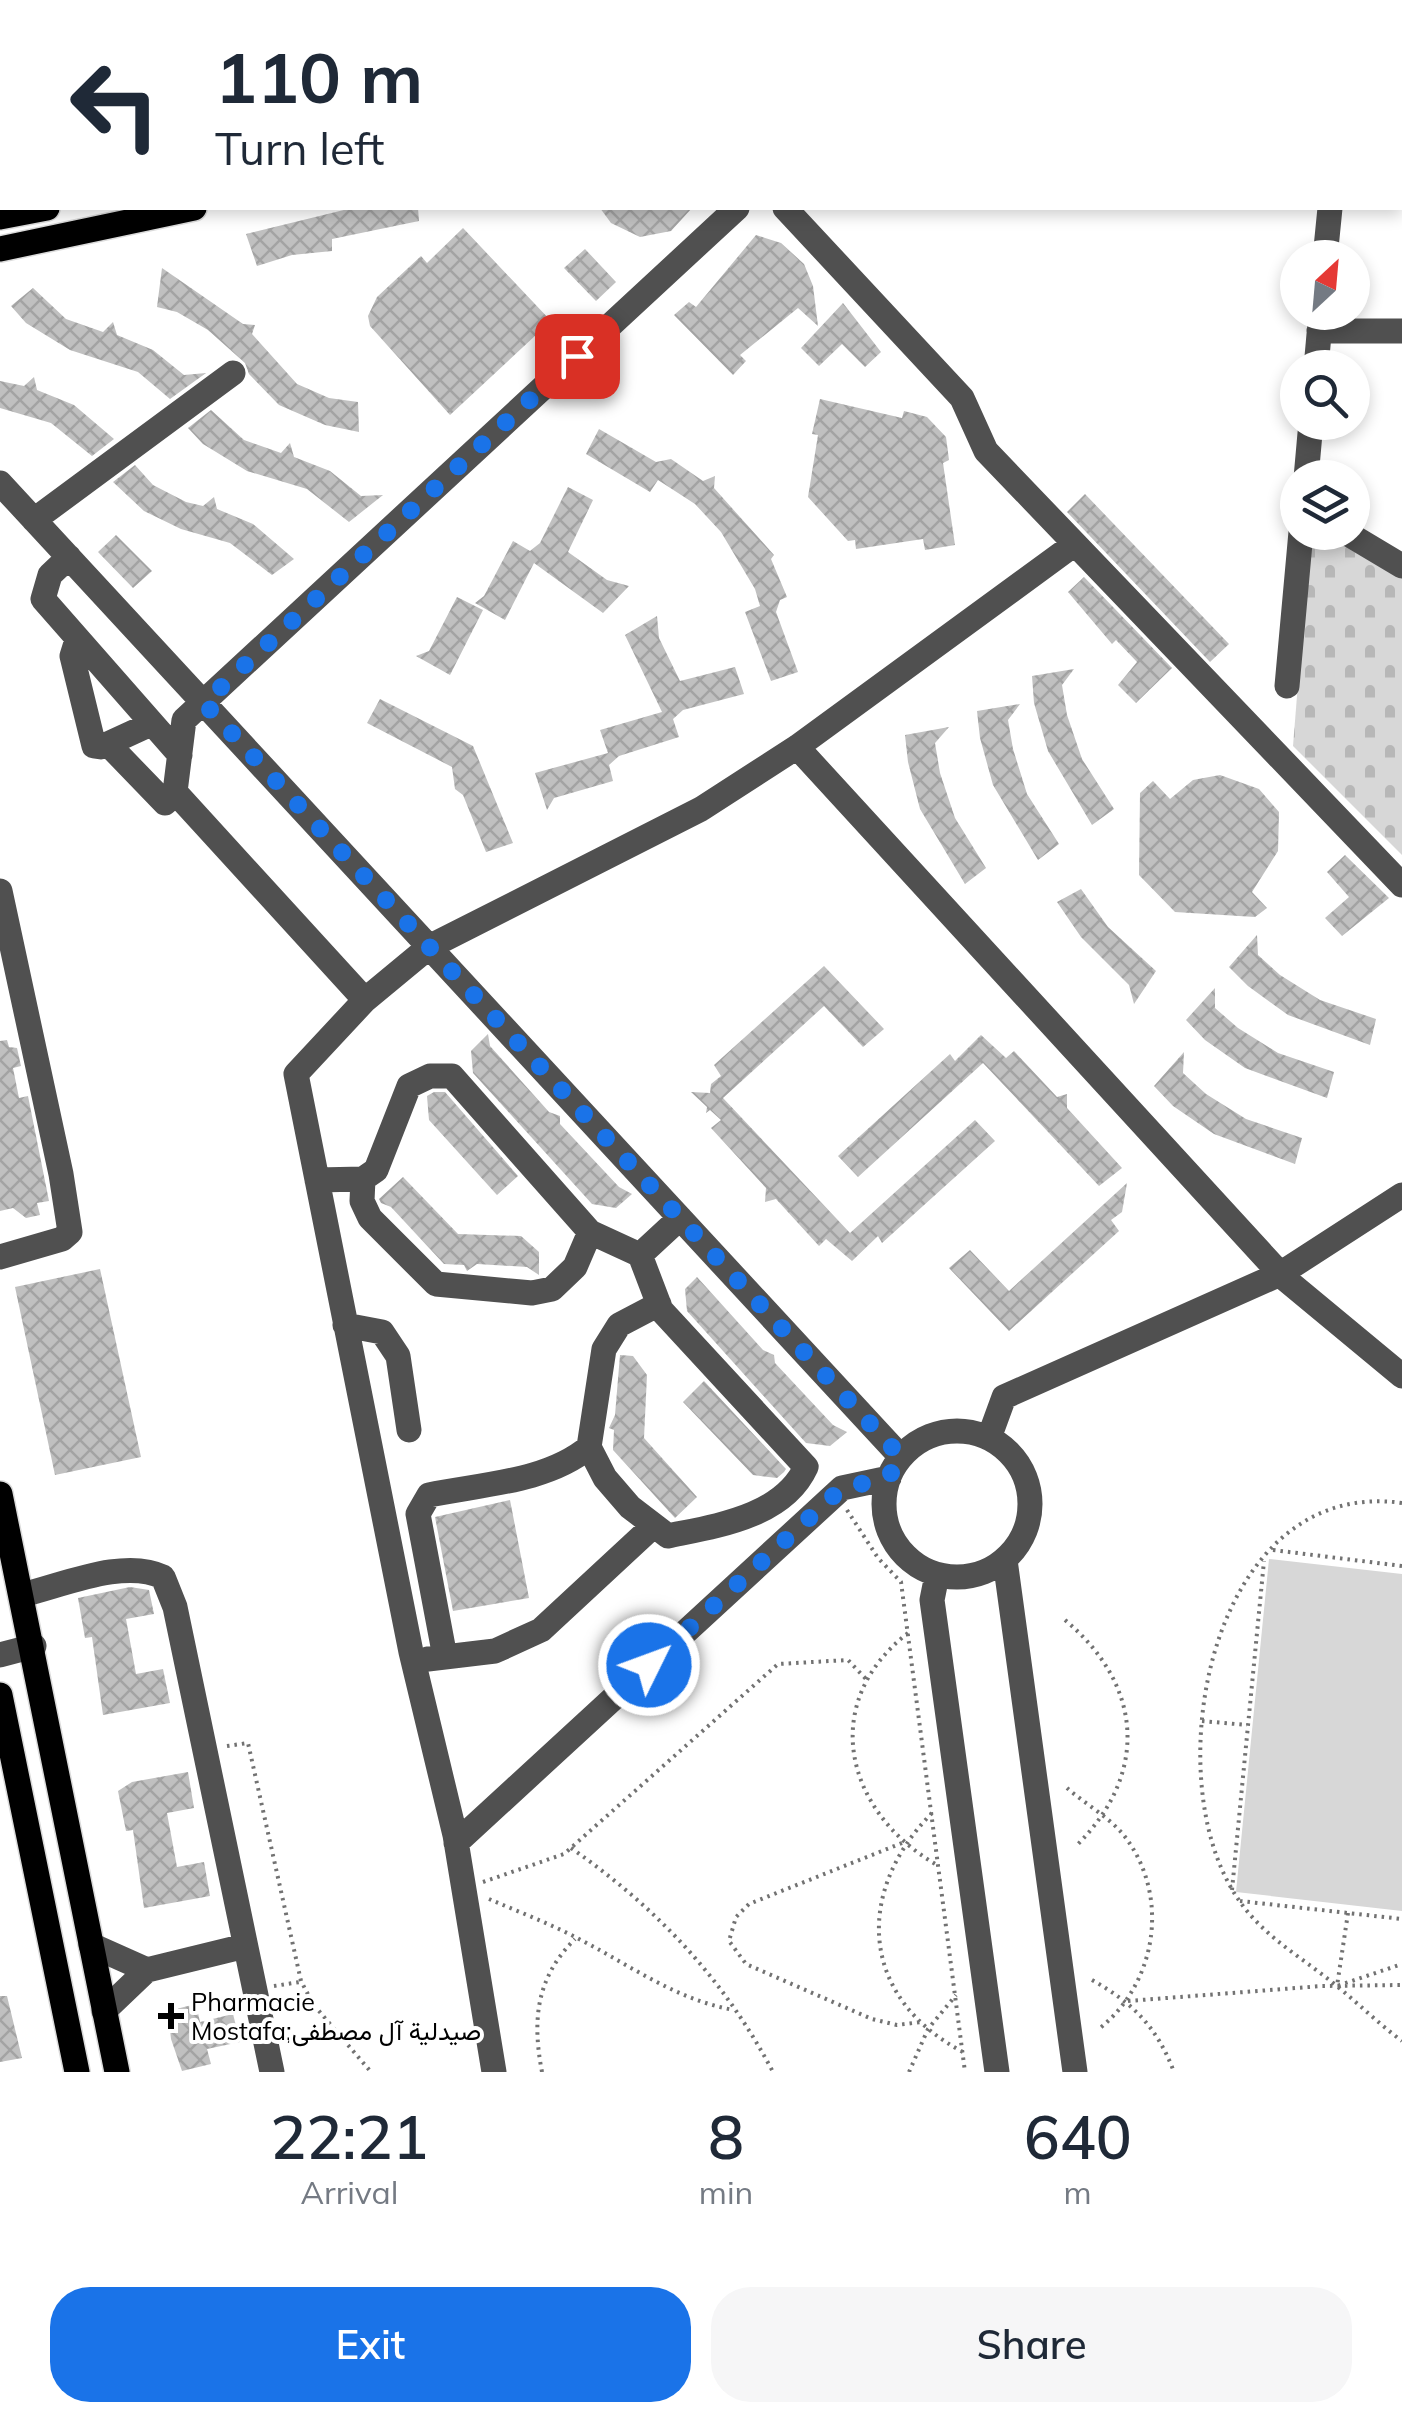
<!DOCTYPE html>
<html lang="en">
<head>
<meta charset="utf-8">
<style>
  :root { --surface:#fff; --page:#f6f6f7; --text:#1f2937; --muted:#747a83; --accent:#1a73e8 }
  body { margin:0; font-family:Mulish,Vazirmatn,sans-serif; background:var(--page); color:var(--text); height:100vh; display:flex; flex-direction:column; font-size:38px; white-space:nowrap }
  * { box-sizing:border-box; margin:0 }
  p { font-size:32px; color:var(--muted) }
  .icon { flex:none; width:55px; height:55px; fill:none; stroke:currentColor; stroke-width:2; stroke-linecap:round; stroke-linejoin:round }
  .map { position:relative; height:2072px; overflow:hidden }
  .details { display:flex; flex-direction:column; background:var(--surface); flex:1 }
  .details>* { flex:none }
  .top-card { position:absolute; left:0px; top:0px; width:1402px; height:210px; box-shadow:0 5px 15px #0003; background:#fff; color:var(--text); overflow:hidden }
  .needle { width:65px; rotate:26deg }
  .buttons { position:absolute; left:1280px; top:240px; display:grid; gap:20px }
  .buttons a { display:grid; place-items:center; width:90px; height:90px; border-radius:50%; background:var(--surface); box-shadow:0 5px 15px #0003; font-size:50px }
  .pin { position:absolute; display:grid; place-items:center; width:85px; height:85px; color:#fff; margin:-42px; border-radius:20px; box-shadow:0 5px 15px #0006 }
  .me { position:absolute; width:110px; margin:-55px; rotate:48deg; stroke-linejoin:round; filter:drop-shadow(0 0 8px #0008) }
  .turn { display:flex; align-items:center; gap:35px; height:210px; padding:0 50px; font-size:45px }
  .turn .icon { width:130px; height:130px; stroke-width:2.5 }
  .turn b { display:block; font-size:70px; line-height:85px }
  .eta { display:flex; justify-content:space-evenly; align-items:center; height:170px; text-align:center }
  .eta b { font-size:60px; font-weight:600; line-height:70px }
  .primary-button { display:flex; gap:20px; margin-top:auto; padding:20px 50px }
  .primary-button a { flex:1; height:115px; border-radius:40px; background:var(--accent); color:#fff; font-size:40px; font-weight:600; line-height:115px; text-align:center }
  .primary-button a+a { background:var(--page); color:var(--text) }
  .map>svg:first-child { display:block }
</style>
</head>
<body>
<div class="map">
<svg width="1402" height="2072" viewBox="0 0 1402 2072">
  <defs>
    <pattern id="cemetery-stones" width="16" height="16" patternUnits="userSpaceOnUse" patternTransform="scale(2.5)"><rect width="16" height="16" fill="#d7d7d7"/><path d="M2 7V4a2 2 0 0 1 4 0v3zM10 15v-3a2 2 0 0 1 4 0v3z" fill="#b7b7b7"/></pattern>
    <pattern id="building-cross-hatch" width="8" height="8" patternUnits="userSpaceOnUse" patternTransform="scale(2.5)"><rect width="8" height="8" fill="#c0c0c0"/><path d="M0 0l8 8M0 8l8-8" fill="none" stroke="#a3a3a3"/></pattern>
  </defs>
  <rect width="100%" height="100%" fill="#fff"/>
  <path fill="url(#cemetery-stones)" d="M1310,533H1331L1402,575V855L1293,746Z"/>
  <path fill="#d7d7d7" d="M1269,1559L1402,1574V1911L1236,1892Z"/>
  <path fill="url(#building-cross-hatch)" d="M352,208H418L419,221L332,239V251L292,255L257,266L246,234Z
    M600,208H692L671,231L640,237L611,223Z
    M463,228L551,321L450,415L370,326L368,316L377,297L421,256L427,263Z
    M756,235L781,243L804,264L813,286L818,326L798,308L740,355L746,361L733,375L674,315L689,302L696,307Z
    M585,249L616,282L596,301L564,268Z
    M162,268L243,324L255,325L252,334L297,384L329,398L358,402L359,432L325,425L279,405L249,374L245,363L208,330L177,312L157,307Z
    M33,288L66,319L103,332L113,322L117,335L153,350L184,375L206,373L170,399L138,372L70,350L26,323L11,306Z
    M843,303L881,352L865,367L842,344L819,366L801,348Z
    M34,377L37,390L74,405L114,439L92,456L51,423L0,408V381L24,386Z
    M820,399L902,418L904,411L927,417L946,437L949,460L943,463L955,545L925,550L923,539L856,549L855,540L848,541L808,497L818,435L812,434Z
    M211,410L244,440L281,453L290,443L294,457L330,471L361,496L383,495L349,522L307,489L247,471L203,444L188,428Z
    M599,429L656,462L671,459L703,481L715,476L714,488L774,555L771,559L787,597L780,600L776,612L798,672L771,681L745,612L760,606L755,589L721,532L695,504L658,480L650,492L586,454Z
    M135,465L153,485L186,502L203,506L214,497L217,509L253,524L294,559L272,575L230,543L181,529L144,511L113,482Z
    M568,487L593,500L568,552L607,580L629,586L603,613L534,563L505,620L475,603L484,596L513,541L530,551L540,543Z
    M1085,494L1229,644L1210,662L1067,512Z
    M116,535L152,571L133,588L98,552Z
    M1084,577L1172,668L1136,703L1118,685L1137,662L1116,640L1112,644L1068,592Z
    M457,597L483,610L450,675L416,656L429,651Z
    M657,616L659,638L680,681L735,667L744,694L683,710L673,719L679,737L619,756L609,765L613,781L554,798L547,810L535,773L608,753L600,730L662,712L625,635Z
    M1074,669L1062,685L1067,715L1082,759L1114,809L1092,825L1048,751L1034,703L1032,676Z
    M380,699L473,746L513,843L486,852L463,795L455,789L452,767L367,723Z
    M1020,704L1008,720L1013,749L1027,794L1059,844L1038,860L993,785L980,738L977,711Z
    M949,727L935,743L940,773L955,818L986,868L965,884L920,809L908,762L905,735Z
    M1220,775L1259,789L1279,812L1278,851L1252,892L1267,908L1255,917L1175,912L1139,875L1140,793L1153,781L1170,799L1193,780Z
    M1345,855L1389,898L1342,936L1325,918L1349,897L1327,872Z
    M1081,889L1108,927L1156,971L1134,1004L1129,985L1081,937L1057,902Z
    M1257,935L1258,955L1280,975L1320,1000L1376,1019L1370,1045L1288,1015L1248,986L1229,967Z
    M824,966L884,1029L863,1047L824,1006L723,1098L850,1233L975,1120L995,1141L882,1243L878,1236L852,1261L826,1239L819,1246L776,1199L765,1202L766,1188L711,1128L721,1120L710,1110L706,1113L707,1107L691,1092L710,1093L711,1084L721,1076L714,1065Z
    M1215,988V1008L1238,1028L1278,1053L1334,1072L1327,1098L1245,1068L1205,1040L1186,1020Z
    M488,1034L490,1046L549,1112L560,1116V1124L619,1187L632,1194L616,1208L592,1204L473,1073L471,1051Z
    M981,1035L1006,1058L1014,1051L1057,1097L1067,1094V1108L1122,1168L1099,1186L983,1063L858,1177L838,1156L950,1054L955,1061Z
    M7,1040L9,1047L17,1048L21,1066L13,1068L19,1098L28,1096L49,1201L37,1203L40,1215L26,1218L13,1208L0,1211V1041Z
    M1184,1052L1183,1073L1206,1094L1246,1119L1302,1138L1295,1164L1214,1134L1173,1106L1154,1086Z
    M434,1092H445L518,1176L497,1195L429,1120L427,1096Z
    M403,1177L458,1234L521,1236L539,1252V1275L527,1267L477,1264L467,1271L464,1265L444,1264L391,1207L381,1203L379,1199Z
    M1127,1183L1122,1212L1111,1220L1119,1231L1009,1331L949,1268L970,1250L1009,1291Z
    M100,1269L141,1457L55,1475L15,1287Z
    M697,1277L763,1350L774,1355L775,1363L833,1425L847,1432L830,1446L806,1443L687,1311L685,1289Z
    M620,1355L633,1356L647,1375L644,1438L697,1497L675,1518L613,1450L614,1430L609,1428L615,1415Z
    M704,1381L786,1469L784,1472L777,1478L753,1475L683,1402Z
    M510,1500L529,1598L453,1611L435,1517Z
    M130,1587L149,1590L154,1614L126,1619L136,1674L163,1669L170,1703L103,1715L92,1637L85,1638L78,1598Z
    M188,1772L194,1808L167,1813L177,1867L204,1862L210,1896L144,1908L133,1830L126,1831L118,1791L132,1782Z
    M0,1996H7L22,2058L0,2062Z
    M196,2004L200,2022L233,2014L240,2042L207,2049L211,2064L182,2071L171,2039L168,2011Z"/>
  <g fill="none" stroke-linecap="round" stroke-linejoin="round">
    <defs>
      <path id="major" d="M1100,2L1116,0
        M1295,2L1311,0
        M0,217L47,208
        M0,249L194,208
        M0,1494L117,2072
        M0,1695L77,2072"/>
    </defs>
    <use href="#major" stroke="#dbdbdb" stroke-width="28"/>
    <path stroke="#727272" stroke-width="4" stroke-dasharray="2.5 5" stroke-linecap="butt" d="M1402,1503C1217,1477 1159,1756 1229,1884C1255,1933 1297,1953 1338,1987C1360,2005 1379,2024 1402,2041
      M847,1510L878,1558L901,1582L965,2072
      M1273,1550L1402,1566
      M1065,1620C1144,1686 1149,1775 1075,1847
      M908,1633C818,1703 845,1812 937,1865
      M1202,1721L1247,1725
      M227,1746L248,1743L301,1981L313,2004L371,2072
      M1067,1788C1084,1803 1107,1816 1122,1833C1171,1893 1158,1982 1099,2029
      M932,1813C854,1892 860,1998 963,2052
      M902,1843L749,1904L736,1917L729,1941L746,1964L872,2019L897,2025L921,2022
      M571,1848C657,1908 724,1979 773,2072
      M483,1882L564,1854L778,1664L848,1660L866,1679
      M1232,1890L1264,1561
      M489,1899C519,1912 551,1924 581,1940C631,1966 677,2000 734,2010
      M1240,1901L1402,1919
      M1348,1913L1337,1986L1402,1964
      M1092,1980C1133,2003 1157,2027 1174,2072
      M274,1986L300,1982
      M1128,2001L1322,1986L1402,1985
      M542,2072C532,2020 536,1978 575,1939
      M909,2072L928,2029L956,1995"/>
    <path stroke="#505050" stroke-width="25" d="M265,0L266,2
      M403,0L404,2
      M788,0V2
      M441,2L452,0
      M1347,2V0
      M785,208L962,398L986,451L1402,885
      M1325,258L1330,208
      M1319,331H1402
      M1316,368L1321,312
      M1306,478L1311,422
      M0,483L901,1457
      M34,520L233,373
      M1345,532L1402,566
      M69,557L50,575L43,599L180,755
      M77,640L72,656L94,746L101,747L151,724
      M1287,686L1301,532
      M108,744L165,803L175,792
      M797,747L1285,1279L1402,1376
      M0,891L61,1174L70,1232L62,1239L0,1257
      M365,1000L175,792L184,720L737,208
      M363,1179L362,1201L370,1218L436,1284L532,1293L552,1289L575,1267L590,1232
      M317,1180L363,1179L376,1170L409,1086L430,1076H452L590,1232L640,1255L661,1310L806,1467C783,1517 716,1526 668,1536L630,1507L605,1478L589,1447L604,1349L619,1325L659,1304
      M640,1255L680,1218
      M345,1325L382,1332L398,1356L409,1430
      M884 1504a73 73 0 1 1 146 0a73 73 0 1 1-146 0Z
      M989,1438L1004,1397L1280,1274L1402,1195
      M1005,1560L1075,2072
      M937,1575L932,1600L997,2072
      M22,1595C64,1585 124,1558 163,1577L175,1607L272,2072
      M0,1655L34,1646
      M445,1657L418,1514L429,1495C482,1484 547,1482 589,1447
      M428,1659L495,1651L541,1630L652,1527
      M456,1843L842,1488L889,1478
      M91,1945L147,1970L104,2011
      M147,1970L245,1946
      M494,2072L455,1835L411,1652L296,1074L365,1000L429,947L701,809L797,747L1072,546"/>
    <use href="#major" stroke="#000" stroke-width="25"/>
  </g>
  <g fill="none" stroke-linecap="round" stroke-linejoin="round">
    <path stroke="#1a73e8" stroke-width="18" stroke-dasharray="0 32.4" d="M577,356L204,703L901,1457L888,1478L842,1488L649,1665"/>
  </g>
  <path fill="#000" stroke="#fff" stroke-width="4" d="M166 2001h10v10h10v10h-10v10h-10v-10h-10v-10h10z"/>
  <g text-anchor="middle" stroke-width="8" stroke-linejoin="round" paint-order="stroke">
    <g font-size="25" fill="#000" stroke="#fff" text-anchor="start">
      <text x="191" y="2011">Pharmacie<tspan x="191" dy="29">Mostafa;صيدلية آل مصطفى</tspan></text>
    </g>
  </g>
</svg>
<div class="buttons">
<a><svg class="needle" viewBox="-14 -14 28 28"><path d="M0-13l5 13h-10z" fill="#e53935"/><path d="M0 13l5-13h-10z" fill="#747a83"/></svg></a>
<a><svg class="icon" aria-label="search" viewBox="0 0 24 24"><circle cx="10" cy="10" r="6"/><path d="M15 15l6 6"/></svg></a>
<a><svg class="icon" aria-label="layers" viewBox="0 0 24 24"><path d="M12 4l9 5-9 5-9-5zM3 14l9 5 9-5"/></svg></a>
</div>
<div class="pin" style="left:577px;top:356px;background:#d93025"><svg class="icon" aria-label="arrive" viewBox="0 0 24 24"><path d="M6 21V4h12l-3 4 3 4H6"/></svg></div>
<svg class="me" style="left:649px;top:1665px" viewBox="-20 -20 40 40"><circle r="17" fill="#1a73e8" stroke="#fff" stroke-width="3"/><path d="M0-11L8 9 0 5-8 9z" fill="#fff"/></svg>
<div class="top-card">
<div class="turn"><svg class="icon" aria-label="left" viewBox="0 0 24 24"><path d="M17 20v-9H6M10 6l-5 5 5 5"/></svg><div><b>110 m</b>Turn left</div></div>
</div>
</div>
<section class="details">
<div class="eta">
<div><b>22:21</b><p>Arrival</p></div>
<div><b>8</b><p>min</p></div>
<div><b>640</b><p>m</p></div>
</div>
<div class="primary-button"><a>Exit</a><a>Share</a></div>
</section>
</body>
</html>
